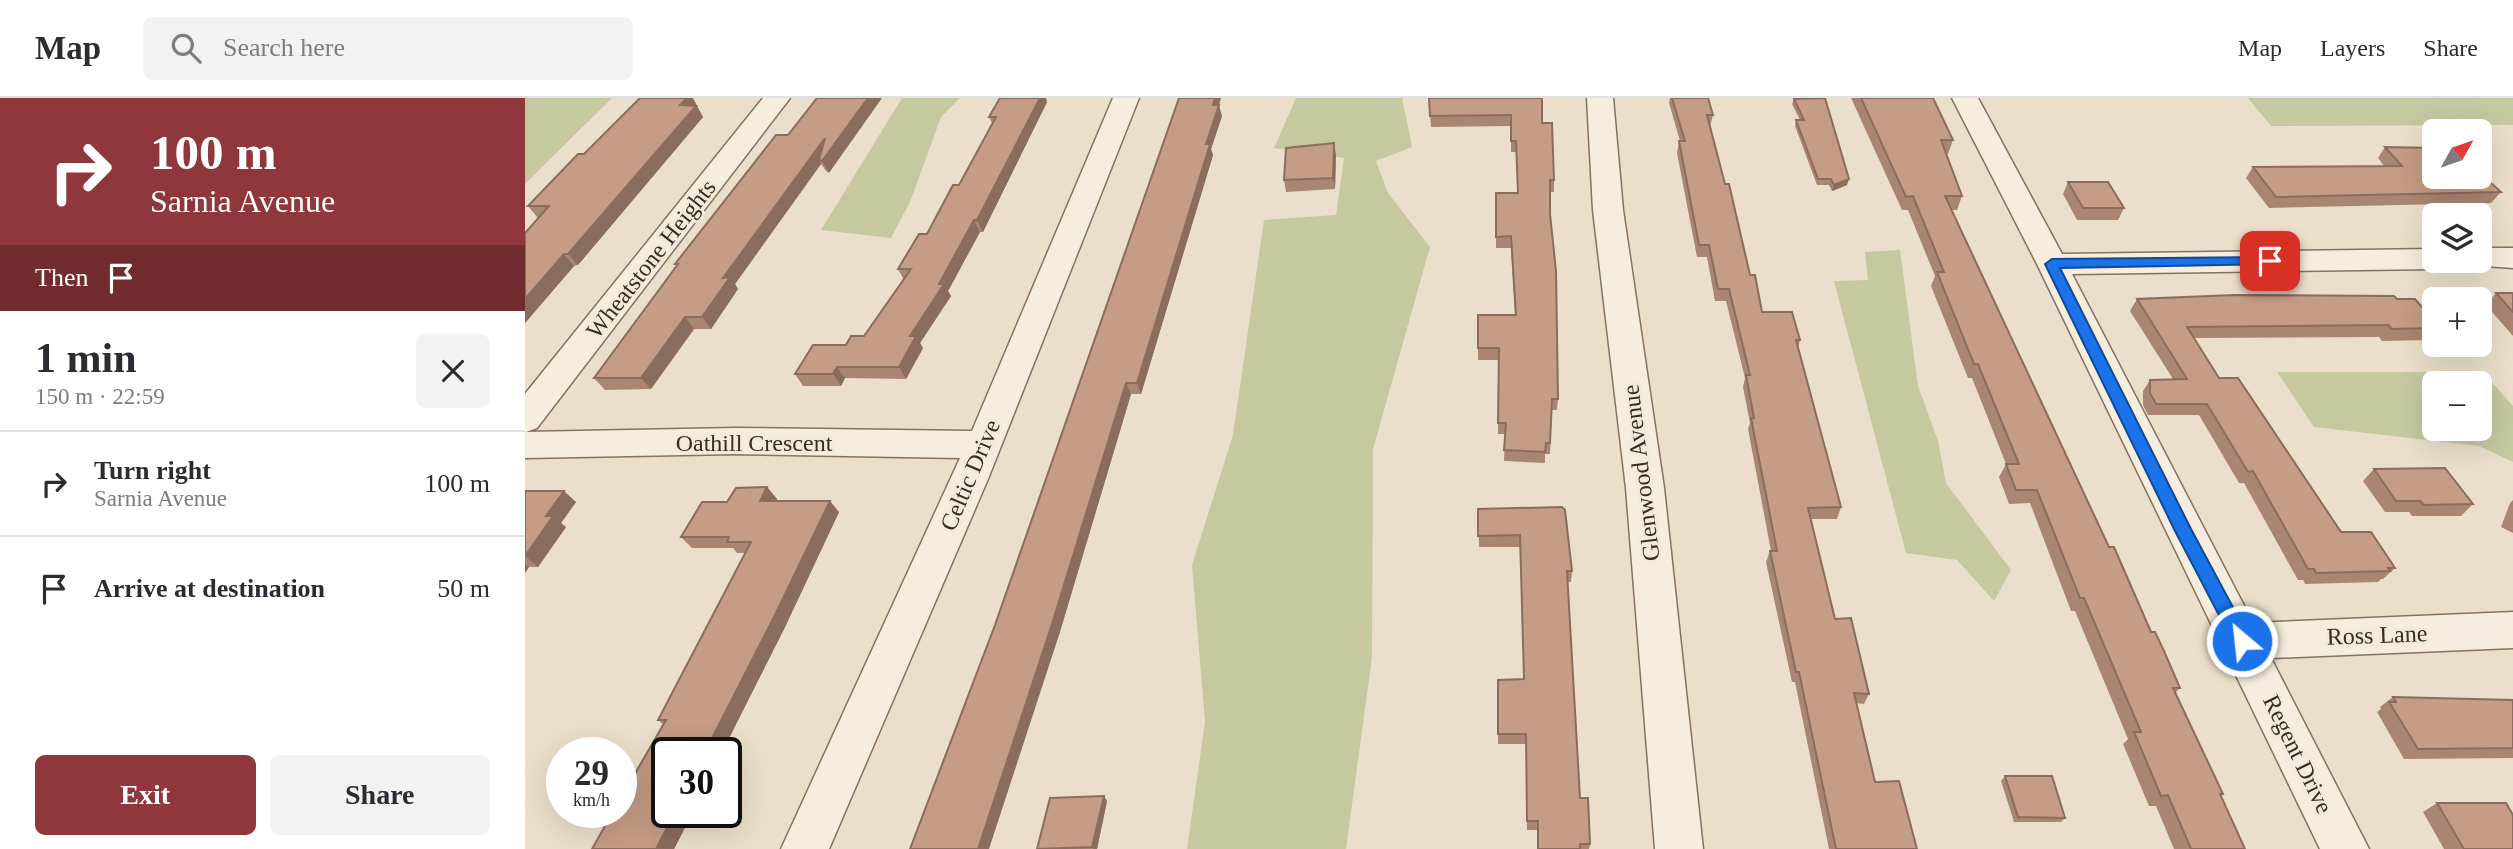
<!DOCTYPE html>
<html lang="en">
<head>
<meta charset="utf-8">
<style>
  :root { --surface:#fff; --page:#f2f2f3; --text:#2b2b33; --muted:#7c7c81; --line:#e1e1e2; --accent:#8f373d }
  body { margin:0; font-family:"Times New Roman",serif; background:var(--page); color:var(--text); height:100vh; display:flex; flex-direction:column; font-size:26px; white-space:nowrap }
  * { box-sizing:border-box; margin:0 }
  p { font-size:23px; color:var(--muted) }
  .icon { flex:none; width:38px; height:38px; fill:none; stroke:currentColor; stroke-width:2; stroke-linecap:round; stroke-linejoin:round }
  .map { position:relative; flex:1; overflow:hidden }
  .panel { display:flex; flex-direction:column; background:var(--surface); width:525px }
  .panel>* { flex:none }
  .top-card { background:#8f373d; color:#fff; overflow:hidden }
  .needle { width:46px; rotate:50deg }
  .tools { position:absolute; left:1897px; top:21px; display:grid; gap:14px }
  .tools a { display:grid; place-items:center; width:70px; height:70px; border-radius:10px; background:var(--surface); box-shadow:0 7px 28px #0002; font-size:35px }
  .speed { position:absolute; left:21px; top:639px; display:flex; gap:14px; font-size:35px; font-weight:700; text-align:center }
  .speed>* { display:grid; place-content:center; width:91px; height:91px; border-radius:50%; background:var(--surface); box-shadow:0 7px 28px #0002; line-height:1 }
  .speed small { font-size:18px; font-weight:400 }
  .speed .limit { border:4px solid #111; border-radius:10px; background:#fff; color:#111 }
  .pin { position:absolute; display:grid; place-items:center; width:60px; height:60px; color:#fff; margin:-30px; border-radius:14px; box-shadow:0 4px 10px #0006 }
  .me { position:absolute; width:77px; margin:-38px; rotate:332deg; stroke-linejoin:round; filter:drop-shadow(0 0 5px #0008) }
  .turn { display:flex; align-items:center; gap:24px; height:147px; padding:0 35px; font-size:32px }
  .turn .icon { width:91px; height:91px; stroke-width:2.5 }
  .turn b { display:block; font-size:49px; line-height:60px }
  .then { display:flex; align-items:center; height:66px; padding:0 35px; background:#0003; gap:14px; font-size:26px }
  .round { display:grid; place-items:center; flex:none; width:74px; height:74px; border-radius:10px; background:var(--page) }
  .overview { display:flex; align-items:center; justify-content:space-between; height:119px; padding:0 35px }
  h1 { font-size:42px; font-weight:600; line-height:52px }
  .cta { display:flex; gap:14px; margin-top:auto; padding:14px 35px }
  .cta a { flex:1; height:80px; border-radius:10px; background:var(--accent); color:#fff; font-size:28px; font-weight:600; line-height:80px; text-align:center }
  .cta a+a { background:var(--page); color:var(--text) }
  ul { padding:0; list-style:none }
  li { display:flex; align-items:center; gap:21px; height:105px; padding:0 35px; border-top:2px solid var(--line) }
  li div { flex:1 }
  li b { display:block; font-size:26px }
  li em { font-style:normal }
  header { display:flex; align-items:center; gap:42px; box-sizing:border-box; height:98px; padding:0 35px; background:var(--surface); border-bottom:2px solid var(--line) }
  header strong { font-size:33px }
  nav { display:flex; gap:38px; margin-inline-start:auto; font-size:24px }
  .search { width:490px; height:63px; background:var(--page); display:flex; align-items:center; gap:18px; box-sizing:border-box; padding:0 24px; border-radius:10px; color:var(--muted); font-size:26px }
  main { display:flex; flex:1; min-height:0 }
  .map>svg:first-child { display:block }
</style>
</head>
<body>
<header>
<strong>Map</strong>
<div class="search"><svg class="icon" aria-label="search" viewBox="0 0 24 24"><circle cx="10" cy="10" r="6"/><path d="M15 15l6 6"/></svg>Search here</div>
<nav><a>Map</a><a>Layers</a><a>Share</a></nav>
</header>
<main>
<section class="panel">
<div class="top-card">
<div class="turn"><svg class="icon" aria-label="right" viewBox="0 0 24 24"><path d="M7 20v-9h11M14 6l5 5-5 5"/></svg><div><b>100 m</b>Sarnia Avenue</div></div>
<div class="then">Then<svg class="icon" aria-label="arrive" viewBox="0 0 24 24"><path d="M6 21V4h12l-3 4 3 4H6"/></svg></div>
</div>
<div class="overview"><div><h1>1 min</h1><p>150 m · 22:59</p></div><a class="round"><svg class="icon" aria-label="close" viewBox="0 0 24 24"><path d="M6 6l12 12M18 6L6 18"/></svg></a></div>
<ul>
<li><svg class="icon" aria-label="right" viewBox="0 0 24 24"><path d="M7 20v-9h11M14 6l5 5-5 5"/></svg><div><b>Turn right</b><p>Sarnia Avenue</p></div><em>100 m</em></li>
<li><svg class="icon" aria-label="arrive" viewBox="0 0 24 24"><path d="M6 21V4h12l-3 4 3 4H6"/></svg><div><b>Arrive at destination</b></div><em>50 m</em></li>
</ul>
<div class="cta"><a>Exit</a><a>Share</a></div>
</section>
<div class="map">
<svg width="1988" height="751" viewBox="0 0 1988 751">
  <rect width="100%" height="100%" fill="#ebdfcb"/>
  <path fill="#c6c8a0" fill-rule="evenodd" d="M0,0H87L0,86Z
    M377,0H435L416,19L385,104L366,140L296,132Z
    M771,0H877L887,49L851,63L863,95L905,149L848,351L847,559L821,751H662L680,624L667,467L708,337L739,122L811,117L819,60L749,50Z
    M1723,0H1988V27L1746,28Z
    M1375,152L1393,288L1413,343L1421,385L1486,472L1469,503L1432,462L1381,455L1309,183L1343,182L1340,154Z
    M1752,274H1958L1988,308V364L1954,348L1789,329ZM1955,285V331H1909V285Z"/>
  <g fill="none" stroke-linecap="round" stroke-linejoin="round">
    <defs>
      <path id="street" d="M238,0H265L12,330L1,334L210,330L447,333L588,0H614L463,381L304,751H256L435,360L210,356L0,360V296Z
        M1062,0H1088L1098,112L1139,390L1178,751H1130L1101,390L1068,112Z
        M1427,0H1453L1537,156L1909,151V163H1923L1920,168L1909,171L1547,176L1728,525L1988,514V550L1746,560L1844,751H1795L1512,166Z
        M1955,150H1988V170L1944,167L1941,163H1955Z"/>
    </defs>
    <use href="#street" stroke="#867261" stroke-width="3"/>
    <use href="#street" fill="#f6edde" fill-rule="evenodd"/>
  </g>
  <path fill="#a98672" d="M292,0L304,75L301,73L296,66L210,186L213,191L186,231H169L126,291L80,292L69,280L152,169L150,166L263,37Z
    M904,0H1017V25L1029,82V94H1025V116L1033,301L1032,312H1027L1025,356H1020V365L979,363L980,336H973V262H953V250L990,217L986,150H971V95H993L991,54H986V28L906,29Z
    M1145,0H1183L1188,17L1185,28L1200,86L1225,177L1237,214L1275,242L1273,250L1316,409L1312,421H1286L1310,521L1344,596L1339,606L1331,605L1350,684L1392,751H1304L1270,584H1267L1241,464L1245,453H1246L1223,331L1225,325L1218,289L1220,280L1201,203H1190L1182,159H1172L1152,55L1154,43H1155L1144,5Z
    M1326,0H1408L1428,42L1423,56H1421L1437,98L1432,112H1426L1584,449L1655,590L1650,595L1698,696L1696,698L1720,751H1649L1631,708H1624L1598,646L1603,641L1550,513H1546L1505,405L1484,406L1474,379L1481,366L1447,280H1443L1406,188L1410,178L1383,112H1377Z
    M1269,1L1322,87L1307,93L1304,87H1292L1270,28L1271,22H1275L1267,6Z
    M522,4L458,134H455L423,193L426,198L395,245L398,250L381,281L320,280L316,288H278L270,276L321,247L339,238L379,182L373,171L402,136L434,87L467,25L464,19Z
    M173,8L172,9L178,19L53,167L49,168L0,225V135L13,120L3,108L59,56Z
    M697,18L686,51L688,57L616,296H606L534,537L385,751Z
    M1860,49L1976,94L1966,105L1744,110L1721,80L1728,69L1859,68L1853,60Z
    M811,57L810,91L761,94L759,82Z
    M1543,84L1599,110L1593,122H1552L1538,96Z
    M1971,195H1988V238L1961,207Z
    M1612,201H1872L1909,223V238L1905,242L1857,243L1854,239L1669,240L1694,280L1816,434L1870,470L1858,481H1856L1853,484L1780,486L1778,482H1773L1719,385H1714L1674,317H1623L1618,307V293L1625,282L1648,281L1605,213Z
    M1849,371L1948,406L1936,418H1887L1884,414H1860L1838,383Z
    M242,389L252,401L250,403L314,414L260,529L197,654H142V714H168L149,751H67L138,626L133,622L220,455H212L208,450H167L156,439L202,404Z
    M0,393L51,404L36,425L41,429L13,469H4L0,475Z
    M1988,402V435L1976,429L1985,405Z
    M1037,409L1047,473L1046,484H1042L1055,700L1065,746L1064,751H1013L1012,732H1002L1001,646H973V582L999,581L995,449H954L953,411Z
    M1868,599L1988,602V660L1879,661L1852,614L1856,611L1855,609Z
    M1480,678L1540,720L1536,724H1489L1476,683Z
    M579,698L582,703L572,751H512Z
    M1912,705L1988,751H1919L1898,714Z"/>
  <path fill="#8a6d5d" d="M162,0H168L178,19L53,167L43,156L155,7Z
    M343,0H357L304,75L297,63L294,62L296,66L210,186L213,191L186,231L177,219L198,180L300,40Z
    M515,0H521L522,4L458,134L452,122Z
    M690,0H696L694,7L697,18L686,51L688,57L616,296L612,285L681,46Z
    M809,45L811,57L810,91L808,80Z
    M1324,81L1322,87L1307,93L1309,87Z
    M449,122L455,134L423,193L426,198L395,245L398,250L381,281L374,269L385,238Z
    M39,156L49,168L0,225V201Z
    M160,219L169,231L126,291L116,280Z
    M312,269L320,280L316,288L308,276Z
    M601,285L606,296L534,537L464,751H453Z
    M242,389L252,401L244,414L235,403Z
    M39,393L51,404L36,425L41,429L13,469L0,458L21,418Z
    M305,403L314,414L260,529L197,654H180Z
    M0,466L4,469L0,475Z
    M579,698L582,703L572,751H569L567,749Z
    M150,714H168L149,751H131Z"/>
  <path fill="#c59c85" stroke="#8a6d5d" stroke-width="2" d="M115,0H162L155,7L171,8L43,156H39L0,201V135L24,108H3L53,56H59Z
    M292,0H343L297,63L294,62L300,40L198,180L205,179L177,219H160L116,280H69L153,166H150L251,37H263Z
    M475,0H515L452,122H449L414,186H419L385,238H391L374,269H312L308,276H270L288,247H321L326,238H339L386,171H373L394,136H402L428,87H434L471,19H464Z
    M654,0H690L688,7H694L681,46H685L612,285H601L527,526L453,751H385L470,527Z
    M904,0H1017V25H1027L1029,82H1025V116L1031,173L1033,301H1027L1025,345H1021L1020,354L979,352L981,325H973L974,250H953V217H991L986,138L971,139V95H993L991,43H986V17L905,18Z
    M1147,0H1183L1188,17H1182L1200,86H1204L1225,177H1230L1237,214H1267L1275,242H1271L1316,409L1283,410L1310,521L1326,520L1344,596L1329,595L1350,684L1374,683L1392,751H1311L1274,574H1271L1245,453H1252L1226,320H1229L1221,277H1225L1204,191H1193L1184,147H1174L1154,43H1160Z
    M1300,0L1324,81L1309,87L1306,81H1293L1271,22H1279L1269,1Z
    M1336,0H1408L1428,42H1416L1437,98H1420L1584,449H1589L1626,534H1630L1639,553L1655,590H1648L1698,696H1695L1720,751H1666L1643,697L1636,698L1609,634H1616L1559,500H1555L1512,392H1491L1481,366H1494L1453,266H1449L1412,174H1419L1388,98L1381,99Z
    M809,45L808,80L759,82L761,50Z
    M1860,49L1909,50V79H1955V75L1976,94L1751,99L1728,69L1877,68Z
    M1543,84H1583L1599,110H1558Z
    M1971,195H1988V214Z
    M1709,197L1869,198L1872,201H1890L1909,223V230L1867,231L1863,227L1662,229L1694,280H1713L1816,434H1846L1870,470H1863L1865,473L1791,475L1789,471H1783L1728,373L1723,374L1682,306H1631L1625,295V282L1662,281L1612,201Z
    M1920,370L1948,406L1899,407L1895,403H1871L1849,371Z
    M242,389L235,403H305L249,519L180,654H142V714H150L131,751H67L88,714H96V700L141,622H133L226,444H202L204,439H156L177,404H202L211,390Z
    M0,393H39L21,418H28L0,458Z
    M1037,409L1040,412L1047,473H1042L1055,700H1063L1065,746H1055V751H1013V723H1002L1001,636H973V582L999,581L995,437L953,438V411Z
    M1868,599L1988,602V650L1893,651L1864,604H1871Z
    M1480,678H1527L1540,720L1493,719Z
    M579,698L567,749L512,751L525,700Z
    M1912,705H1981L1988,717V751H1939Z"/>
  <path fill="#1a73e8" stroke="#114b97" stroke-width="2" d="M1745,159L1752,163L1750,166L1535,170L1666,431L1726,543L1717,550L1710,548L1650,433L1520,166L1527,161Z"/>
  <g text-anchor="middle" stroke-width="6" stroke-linejoin="round" paint-order="stroke">
    <g font-size="24" fill="#382c23" stroke="#f3eada">
      <text transform="translate(126 161) rotate(-52)" y="8">Wheatstone Heights</text>
      <text x="229" y="353">Oathill Crescent</text>
      <text transform="translate(1116 375) rotate(-97)" y="8">Glenwood Avenue</text>
      <text transform="translate(445 377) rotate(-67)" y="8">Celtic Drive</text>
      <text transform="translate(1852 537) rotate(-2)" y="8">Ross Lane</text>
      <text transform="translate(1773 656) rotate(64)" y="8">Regent Drive</text>
    </g>
  </g>
</svg>
<div class="tools">
<a><svg class="needle" viewBox="-14 -14 28 28"><path d="M0-13l5 13h-10z" fill="#e53935"/><path d="M0 13l5-13h-10z" fill="#7c7c81"/></svg></a>
<a><svg class="icon" aria-label="layers" viewBox="0 0 24 24"><path d="M12 4l9 5-9 5-9-5zM3 14l9 5 9-5"/></svg></a>
<a>+</a>
<a>−</a>
</div>
<div class="speed"><div>29<small>km/h</small></div><div class="limit">30</div></div>
<div class="pin" style="left:1745px;top:163px;background:#d93025"><svg class="icon" aria-label="arrive" viewBox="0 0 24 24"><path d="M6 21V4h12l-3 4 3 4H6"/></svg></div>
<svg class="me" style="left:1717px;top:543px" viewBox="-20 -20 40 40"><circle r="17" fill="#1a73e8" stroke="#fff" stroke-width="3"/><path d="M0-11L8 9 0 5-8 9z" fill="#fff"/></svg>
</div>
</main>
</body>
</html>
